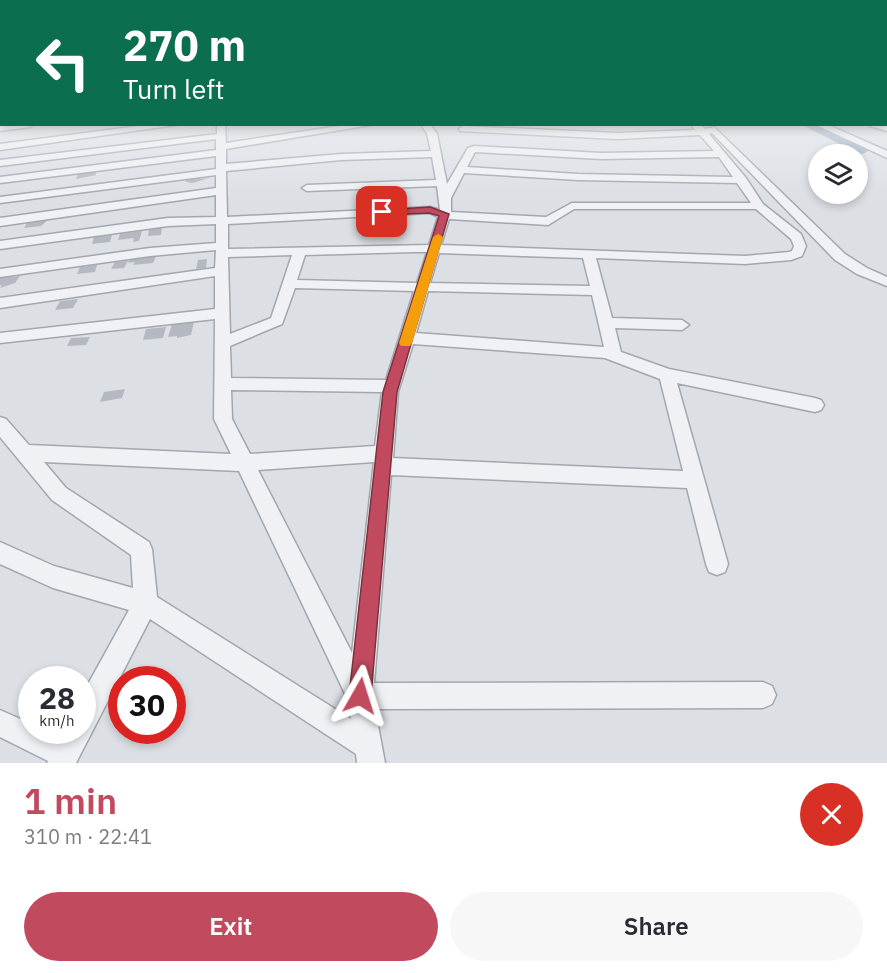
<!DOCTYPE html>
<html lang="en">
<head>
<meta charset="utf-8">
<style>
  :root { --surface:#fff; --page:#f7f7f7; --text:#2b2b33; --muted:#7c7c81; --accent:#c24a5f }
  body { margin:0; font-family:"IBM Plex Sans",sans-serif; background:var(--page); color:var(--text); height:100vh; display:flex; flex-direction:column; font-size:22px; white-space:nowrap }
  * { box-sizing:border-box; margin:0 }
  p { font-size:20px; color:var(--muted) }
  .icon { flex:none; width:33px; height:33px; fill:none; stroke:currentColor; stroke-width:2; stroke-linecap:round; stroke-linejoin:round }
  .map { position:relative; height:763px; overflow:hidden }
  .panel { display:flex; flex-direction:column; background:var(--surface); flex:1 }
  .panel>* { flex:none }
  .guide { position:absolute; left:0px; top:0px; width:888px; height:126px; box-shadow:0 3px 9px #0003; background:#0b6e4f; color:#fff; overflow:hidden }
  .buttons { position:absolute; left:808px; top:144px; display:grid; gap:12px }
  .buttons a { display:grid; place-items:center; width:60px; height:60px; border-radius:50%; background:var(--surface); box-shadow:0 3px 9px #0003; font-size:30px }
  .speed { position:absolute; left:18px; top:666px; display:flex; gap:12px; font-size:30px; font-weight:700; text-align:center }
  .speed>* { display:grid; place-content:center; width:78px; height:78px; border-radius:50%; background:var(--surface); box-shadow:0 3px 9px #0003; line-height:1 }
  .speed small { font-size:15px; font-weight:400 }
  .speed .limit { border:9px solid #d22; background:#fff; color:#111 }
  .pin { position:absolute; display:grid; place-items:center; width:51px; height:51px; color:#fff; margin:-26px; border-radius:12px; box-shadow:0 3px 9px #0006 }
  .me { position:absolute; width:66px; margin:-33px; rotate:6deg; stroke-linejoin:round; filter:drop-shadow(0 0 4px #0008) }
  .turn { display:flex; align-items:center; gap:21px; height:126px; padding:0 24px; font-size:27px }
  .turn .icon { width:78px; height:78px; stroke-width:2.5 }
  .turn b { display:block; font-size:42px; line-height:51px }
  .round { display:grid; place-items:center; flex:none; width:63px; height:63px; border-radius:32px; background:var(--page) }
  .head { display:flex; align-items:center; justify-content:space-between; height:102px; padding:0 24px }
  h1 { font-size:36px; font-weight:600; line-height:45px; color:var(--accent) }
  .primary-button { display:flex; gap:12px; margin-top:auto; padding:12px 24px }
  .primary-button a { flex:1; height:69px; border-radius:36px; background:var(--accent); color:#fff; font-size:24px; font-weight:600; line-height:69px; text-align:center }
  .primary-button a+a { background:var(--page); color:var(--text) }
  .map>svg:first-child { display:block }
</style>
</head>
<body>
<div class="map">
<svg width="887" height="763" viewBox="0 0 887 763">
  <rect width="100%" height="100%" fill="#dce0e5"/>
  <g fill="none" stroke-linecap="round" stroke-linejoin="round">
    <path fill="#9aafc3" fill-rule="evenodd" d="M800,124H818L868,147L870,150L863,154L858,153Z"/>
  </g>
  <path fill="#b4b9c1" d="M95,170L96,175L76,179L78,173Z
    M199,177L200,179L209,178L193,183L186,182V179Z
    M48,220L41,226L24,228L27,223Z
    M162,227L161,235L148,236L149,229Z
    M142,231L139,241L133,242L134,238L118,240L120,234Z
    M112,235L110,242L92,244L94,237Z
    M156,256L153,263L133,265L135,262L128,263L130,259Z
    M207,259L206,268L196,269L198,260Z
    M128,261L124,268L111,269L115,262Z
    M97,265L95,272L77,274L80,267Z
    M20,276L15,283L0,288L2,285H0V278Z
    M78,299L73,308L55,310L60,301Z
    M194,322L191,335L177,338V336L168,337L172,324Z
    M166,327L163,338L143,340L146,329Z
    M90,337L86,345L67,346L71,338Z
    M125,389L122,398L100,402L104,392Z"/>
  <g fill="none" stroke-linecap="round" stroke-linejoin="round">
    <defs>
      <path id="minor" d="M886,92H887V95H886Z
        M0,110H2V116H0Z
        M886,111H887V117L886,116Z
        M34,124L30,127L0,131V125Z
        M154,124H183L0,150V144Z
        M217,124H225L226,143L352,124H377L226,149V164L341,154L431,151L427,134L421,124H430L437,134L447,184L468,148L474,146L601,153L714,151L700,135L617,139L460,131L459,129L463,126L617,133L695,130L691,124H700L705,129L714,127L845,254L867,268L887,277V286L857,274L835,260L712,133L709,134L746,178L763,204L801,234L806,246L802,256L791,260L745,264L596,258L612,318L682,320L689,325L682,330L615,328L621,352L669,369L815,398L821,400L824,405L821,410L815,412L677,383L728,564L725,572L717,575L709,572L706,564L687,488L391,475L374,683L763,682L772,686L776,695L772,704L763,708L375,709L385,763H357L356,754L150,619L76,763H47L48,761L0,737V710L32,724V730H44L59,738L63,730H82V695L129,610L53,588L0,564V542L54,566L133,588L131,555L52,500L0,437V417L6,419L29,445L231,454L214,419L215,319L0,343V333L215,309V276L0,308V298L215,268L216,250L150,256L0,277V269L150,248L216,243V224L168,226L0,249V241L168,218L216,217V195L0,226V218L216,188V175L0,203V197L216,169V156L0,183V177L216,150V139L0,166V160L217,134ZM475,152L601,159L719,157L733,177L578,174L467,167ZM432,157L436,180L307,185L302,188L307,191L437,186L440,210L430,207L227,217L226,171L341,160ZM464,173L578,180L737,183L751,203H572L546,217L451,212V198ZM574,209H756L791,239L794,246L792,251L789,252L745,256L441,245L449,219L548,225ZM429,213L438,217L429,245L228,249V224ZM414,252H427L417,283L297,280L305,255ZM439,253L583,258L590,286L430,283ZM292,255L271,318L230,334L228,257ZM295,288L414,291L386,380L231,378L230,346L282,324ZM428,291L592,295L604,347L416,333ZM413,344L605,358L660,379L683,471L393,458L398,392ZM231,390L382,392L375,446L250,454L232,419ZM44,462L239,471L347,698L351,719L157,597L152,549L149,542L66,488ZM374,462L352,653L258,470Z
        M814,124H826L887,151V158Z
        M868,124L887,125V131L869,126Z"/>
    </defs>
    <use href="#minor" stroke="#a2a7ae" stroke-width="3"/>
    <use href="#minor" fill="#eff1f4" fill-rule="evenodd"/>
  </g>
  <linearGradient id="sky" x2="0" y2="1"><stop stop-color="#89b2d9"/><stop offset="0.46" stop-color="#eff1f3"/><stop offset="1" stop-color="#eff1f3" stop-opacity="0"/></linearGradient>
  <rect width="887" height="198" fill="url(#sky)"/>
  <path fill="#c24a5f" stroke="#7e303e" stroke-width="1.5" d="M430,207L449,214L397,392L371,696L368,704L360,707L352,704L349,696L383,392L439,216L429,213L382,215L378,212L382,210Z"/>
  <path fill="#f59e0b" d="M438,234L443,237L412,343L410,346H401L399,343L433,237Z"/>
</svg>
<div class="buttons">
<a><svg class="icon" aria-label="layers" viewBox="0 0 24 24"><path d="M12 4l9 5-9 5-9-5zM3 14l9 5 9-5"/></svg></a>
</div>
<div class="speed"><div>28<small>km/h</small></div><div class="limit">30</div></div>
<div class="pin" style="left:382px;top:212px;background:#d93025"><svg class="icon" aria-label="arrive" viewBox="0 0 24 24"><path d="M6 21V4h12l-3 4 3 4H6"/></svg></div>
<svg class="me" style="left:360px;top:696px" viewBox="-20 -20 40 40"><path d="M0-17L14 15 0 8-14 15z" fill="#c24a5f" stroke="#fff" stroke-width="4"/></svg>
<div class="guide">
<div class="turn"><svg class="icon" aria-label="left" viewBox="0 0 24 24"><path d="M17 20v-9H6M10 6l-5 5 5 5"/></svg><div><b>270 m</b>Turn left</div></div>
</div>
</div>
<section class="panel">
<div class="head"><div><h1>1 min</h1><p>310 m · 22:41</p></div><a class="round" style="background:#d93025;color:#fff"><svg class="icon" aria-label="close" viewBox="0 0 24 24"><path d="M6 6l12 12M18 6L6 18"/></svg></a></div>
<div class="primary-button"><a>Exit</a><a>Share</a></div>
</section>
</body>
</html>
